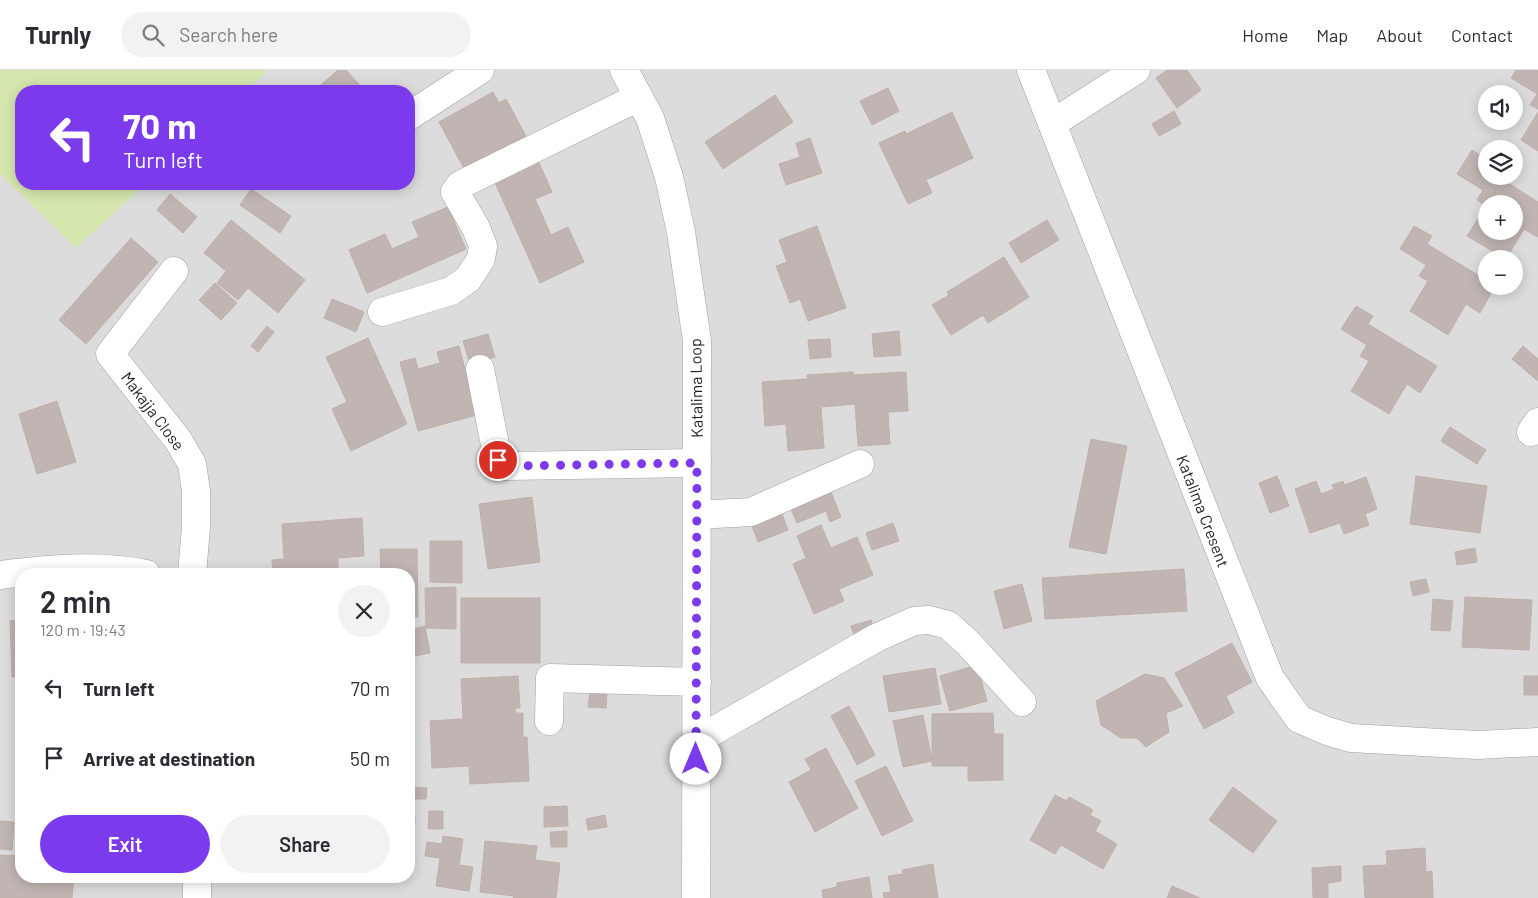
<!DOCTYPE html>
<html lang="en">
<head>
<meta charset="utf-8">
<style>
  :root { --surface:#fff; --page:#f2f2f3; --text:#2b2b33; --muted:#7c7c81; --line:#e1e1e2; --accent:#7c3aed }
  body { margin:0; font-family:Barlow,sans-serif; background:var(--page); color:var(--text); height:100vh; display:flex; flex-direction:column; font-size:19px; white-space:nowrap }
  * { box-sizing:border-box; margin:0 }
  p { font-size:16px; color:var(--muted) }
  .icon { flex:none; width:28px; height:28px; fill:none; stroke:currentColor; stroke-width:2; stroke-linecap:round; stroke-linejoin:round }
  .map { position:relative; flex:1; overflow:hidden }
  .details { position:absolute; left:15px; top:498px; width:400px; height:315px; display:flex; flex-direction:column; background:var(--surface); border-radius:20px; box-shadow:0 2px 12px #0003 }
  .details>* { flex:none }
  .hud { position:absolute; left:15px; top:15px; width:400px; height:105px; border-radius:20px; box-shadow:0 2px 12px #0003; background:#7c3aed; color:#fff; overflow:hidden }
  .tools { position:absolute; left:1478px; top:15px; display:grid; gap:10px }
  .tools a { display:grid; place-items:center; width:45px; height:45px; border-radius:50%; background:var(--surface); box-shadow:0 2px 12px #0003; font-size:25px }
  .pin { position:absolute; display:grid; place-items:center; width:42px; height:42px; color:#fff; margin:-21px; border:2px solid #fff; border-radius:50%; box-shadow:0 1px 5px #0007 }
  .me { position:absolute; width:55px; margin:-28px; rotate:0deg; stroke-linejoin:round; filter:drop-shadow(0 0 4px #0008) }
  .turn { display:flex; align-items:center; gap:18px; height:105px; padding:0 25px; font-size:22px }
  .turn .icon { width:65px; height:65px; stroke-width:2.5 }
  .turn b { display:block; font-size:35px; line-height:42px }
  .round { display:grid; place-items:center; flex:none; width:52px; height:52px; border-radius:26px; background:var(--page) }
  .head { display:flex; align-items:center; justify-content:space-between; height:85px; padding:0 25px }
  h1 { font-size:30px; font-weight:600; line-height:38px }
  .button { display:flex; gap:10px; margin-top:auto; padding:10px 25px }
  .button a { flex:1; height:58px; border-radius:30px; background:var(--accent); color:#fff; font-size:20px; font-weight:600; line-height:58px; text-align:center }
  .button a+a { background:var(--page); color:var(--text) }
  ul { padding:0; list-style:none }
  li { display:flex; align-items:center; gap:15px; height:70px; padding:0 25px }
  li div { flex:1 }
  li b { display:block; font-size:19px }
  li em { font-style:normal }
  header { display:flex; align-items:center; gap:30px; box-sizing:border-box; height:70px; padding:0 25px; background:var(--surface); border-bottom:1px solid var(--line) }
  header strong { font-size:24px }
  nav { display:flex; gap:28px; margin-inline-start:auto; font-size:18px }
  .search { width:350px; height:45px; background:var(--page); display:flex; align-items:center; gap:12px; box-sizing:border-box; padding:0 18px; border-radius:28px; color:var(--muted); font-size:19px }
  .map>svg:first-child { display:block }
</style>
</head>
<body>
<header>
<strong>Turnly</strong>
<div class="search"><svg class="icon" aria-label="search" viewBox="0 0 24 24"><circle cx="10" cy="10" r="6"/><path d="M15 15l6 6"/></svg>Search here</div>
<nav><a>Home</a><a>Map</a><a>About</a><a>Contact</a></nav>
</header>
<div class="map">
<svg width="1538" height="828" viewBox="0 0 1538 828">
  <rect width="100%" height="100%" fill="#efeae6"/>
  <path fill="#dddcdc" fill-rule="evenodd" d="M0,0H1538V828H0ZM21,21H409V114H21ZM1486,24H1514V51H1486ZM1486,79H1514V106H1486ZM1486,134H1514V161H1486ZM1486,189H1514V216H1486ZM21,504H409V806H21Z"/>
  <path fill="#d5e7af" d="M0,0H269L246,21H21V114H146L76,178L0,104Z"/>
  <path fill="#c0b5b3" stroke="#c0afa9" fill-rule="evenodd" d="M338,0H346L365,21H314Z
    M1167,0H1187L1201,20L1177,38L1156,8Z
    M1516,0H1538V39L1530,35L1537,24L1511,8Z
    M888,18L899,41L872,55L860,31Z
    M493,22L499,33L506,29L528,70L467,104L439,52Z
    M775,25L793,52L723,99L705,72Z
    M1174,41L1181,54L1159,66L1152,54Z
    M952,42L973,88L926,110L932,123L908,134L879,73L905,61L906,64Z
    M1538,42V81L1521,70Z
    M810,68L822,103L786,115L779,94L800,87L796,73Z
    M1472,80L1486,89L1485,99L1486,100V106H1497L1538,132V165L1537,167L1524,159L1506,189L1467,166L1486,136L1477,130L1483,120L1457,104ZM1486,134H1514V161H1486Z
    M536,86L552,122L535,129L551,165L568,157L584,192L540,213L492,106Z
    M251,119L291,146L280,163L240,135Z
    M170,124L197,147L183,163L157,140Z
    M448,137L466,179L367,223L349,180L385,164L392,179L419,167L412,152Z
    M231,150L305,210L278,243L248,218L238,230L217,213L226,201L204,183Z
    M1047,150L1059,170L1021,193L1009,173Z
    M817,156L846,238L808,251L800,229L790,233L776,196L787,192L779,170Z
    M1414,156L1432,166L1427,174L1486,210V216H1495L1480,243L1466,234L1448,265L1410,241L1428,211L1419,206L1426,195L1400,179Z
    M131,168L158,192L86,274L59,250Z
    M1004,187L1029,227L988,253L983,245L951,265L932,235L949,225L947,222Z
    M215,213L237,233L221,250L199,230Z
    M332,229L364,242L356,262L324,248Z
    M1356,236L1373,246L1368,254L1437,296L1420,323L1407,314L1389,344L1351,321L1369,291L1360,286L1367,275L1341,259Z
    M267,256L274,262L258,282L251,276Z
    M899,261L901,285L874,287L872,264Z
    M488,264L495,287L470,294L463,271Z
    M368,268L407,354L351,381L332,339L347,332L326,287Z
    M830,269L831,287L810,289L808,270Z
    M459,276L477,345L418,361L400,292L415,288L418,299L440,293L437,282Z
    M1523,276L1538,289V311L1512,289Z
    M853,302L854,305L906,302L908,341L888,342L890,374L858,376L855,334L821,337L824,378L788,381L786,354L765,356L762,312L808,309L807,305Z
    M57,331L76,392L37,404L19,344Z
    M1450,357L1486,380L1477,394L1441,371Z
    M1091,369L1127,376L1106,484L1069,477Z
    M1277,406L1289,436L1270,443L1259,413Z
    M1416,406L1487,416L1480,463L1410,454Z
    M1366,407L1377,439L1365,444L1369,455L1344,464L1340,453L1310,463L1295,419L1316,411L1321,424L1334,419L1332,415L1343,411L1344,415Z
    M831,422L841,447L830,452L826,441L797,453L791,439Z
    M532,427L540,492L488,499L479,434Z
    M782,444L788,460L758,472L752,456Z
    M362,448L364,486L338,488V504H273L272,490L284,489L282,454Z
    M893,453L899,471L872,480L866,463Z
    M821,455L831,478L857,467L873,505L839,519L844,531L814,544L793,494L806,488L797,466Z
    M430,471H462V513L430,512Z
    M1475,478L1477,492L1457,495L1455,482Z
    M380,479H417L418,547H409V504H353L381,502Z
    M1184,499L1187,541L1045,549L1042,508Z
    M1426,509L1429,522L1413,526L1410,512Z
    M1022,514L1032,551L1004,559L994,521Z
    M456,517V559L426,558L425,518Z
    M1465,527L1532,530L1529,580L1462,577Z
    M461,528H540V593H461Z
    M1433,529L1453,531L1450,561L1431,560Z
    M21,550V607H12L10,551Z
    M871,550L875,566L856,571L851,556Z
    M425,556L430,583L409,587V560Z
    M1232,573L1252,612L1226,626L1234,643L1204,659L1175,603Z
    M977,595L987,631L950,641L940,606Z
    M935,598L941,634L889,642L883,606Z
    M1145,604L1164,608L1183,636L1166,643L1169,662L1146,677L1137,668H1121L1101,655L1096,631Z
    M518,606L520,638H515L516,643H523V667H527L529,711L470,714L469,696L432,698L430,651L463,649L461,609Z
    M1524,606H1538V625H1524Z
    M590,622L607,623L606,638L588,637Z
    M849,636L875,685L857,695L831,646Z
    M993,643L994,664H1003V710L968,711V696H932V644Z
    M923,645L932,691L903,697L893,651Z
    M826,678L858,738L815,762L789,712L811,700L805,689Z
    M886,696L913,751L882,766L855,711Z
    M409,717L427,718L426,729H409Z
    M1233,717L1277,751L1253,783L1209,750Z
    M1055,725L1067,731L1069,727L1093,740L1090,745L1101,751L1095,761L1117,774L1103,799L1061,775L1055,784L1030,770Z
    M414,731L415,754H409V732Z
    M567,736L568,756L544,757V737Z
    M429,741H443V759H428Z
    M605,745L607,757L588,760L586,749Z
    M0,751L14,752L12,780L0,779Z
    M567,761V777H551L550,762Z
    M443,766L463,769L459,795L473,797L469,821L436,816L440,788L425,786L427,772L442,774Z
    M485,771L537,776L535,790L560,793L556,828H513L514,826L480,822Z
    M1425,778L1426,802L1432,801L1433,828H1365L1363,796L1387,795L1386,781Z
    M0,785L21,786V806H74L72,828H0Z
    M933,794L938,828H884L883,823L891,822L888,806L903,804L902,800Z
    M1341,796V811L1328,813V828H1313L1312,798Z
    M869,807L872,828H823L822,820L837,817V813Z
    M1172,816L1200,828H1167Z"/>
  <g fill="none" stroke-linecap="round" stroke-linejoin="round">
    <defs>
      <path id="minor" d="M624,0L650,48L669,107L681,162L697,271L696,828
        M1031,0L1270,608L1299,649L1327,661L1351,668L1477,675L1538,672
        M409,46L480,0
        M1053,53L1136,0
        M174,201L110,284L178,370L192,394L196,421V457L192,504
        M382,242L451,221L468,209L481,189L483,176L476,158L455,122L460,115L639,27
        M480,299L498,390L505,396L697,393
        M1531,362L1538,352
        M697,445L751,442L860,394
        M0,505C47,499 98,494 146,504
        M549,651L550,608L697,612
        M696,671L876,568L914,551L929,550L948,555L967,572L1022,632
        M197,806V828"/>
    </defs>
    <use href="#minor" stroke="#a0a0a0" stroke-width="29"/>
    <use href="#minor" stroke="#fff" stroke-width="28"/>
  </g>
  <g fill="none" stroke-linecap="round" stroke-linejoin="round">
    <path stroke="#7c3aed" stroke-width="9" stroke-dasharray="0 16.2" d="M498,390L505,396L697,393L696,689"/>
  </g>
  <g text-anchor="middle" stroke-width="4.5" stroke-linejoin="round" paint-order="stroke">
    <g font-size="16" fill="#1f1f1f" stroke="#fff">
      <text transform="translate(696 318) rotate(-91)" y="6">Katalima Loop</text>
      <text transform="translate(153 341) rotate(53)" y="6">Makajja Close</text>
      <text transform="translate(1203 441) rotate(69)" y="6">Katalima Cresent</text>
    </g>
  </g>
</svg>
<div class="tools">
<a><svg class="icon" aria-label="sound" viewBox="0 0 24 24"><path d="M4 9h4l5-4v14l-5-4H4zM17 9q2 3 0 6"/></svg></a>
<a><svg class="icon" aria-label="layers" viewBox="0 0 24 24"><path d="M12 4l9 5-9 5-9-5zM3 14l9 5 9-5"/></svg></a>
<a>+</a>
<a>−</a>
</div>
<div class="pin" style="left:498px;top:390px;background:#d93025"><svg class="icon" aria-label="arrive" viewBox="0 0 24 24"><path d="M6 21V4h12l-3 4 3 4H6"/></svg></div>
<svg class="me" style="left:696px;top:689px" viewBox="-20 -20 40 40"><circle r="19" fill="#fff"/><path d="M0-13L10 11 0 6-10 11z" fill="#7c3aed"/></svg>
<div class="hud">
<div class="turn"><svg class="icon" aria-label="left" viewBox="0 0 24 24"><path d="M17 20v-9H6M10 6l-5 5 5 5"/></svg><div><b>70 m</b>Turn left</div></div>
</div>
<section class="details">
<div class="head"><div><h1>2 min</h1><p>120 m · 19:43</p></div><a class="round"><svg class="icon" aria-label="close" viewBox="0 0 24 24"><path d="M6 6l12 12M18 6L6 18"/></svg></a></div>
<ul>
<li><svg class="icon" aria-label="left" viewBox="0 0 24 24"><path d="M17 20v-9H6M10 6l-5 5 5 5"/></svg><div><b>Turn left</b></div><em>70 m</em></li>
<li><svg class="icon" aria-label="arrive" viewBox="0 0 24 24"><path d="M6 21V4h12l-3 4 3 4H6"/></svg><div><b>Arrive at destination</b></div><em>50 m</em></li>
</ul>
<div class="button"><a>Exit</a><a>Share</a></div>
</section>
</div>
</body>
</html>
